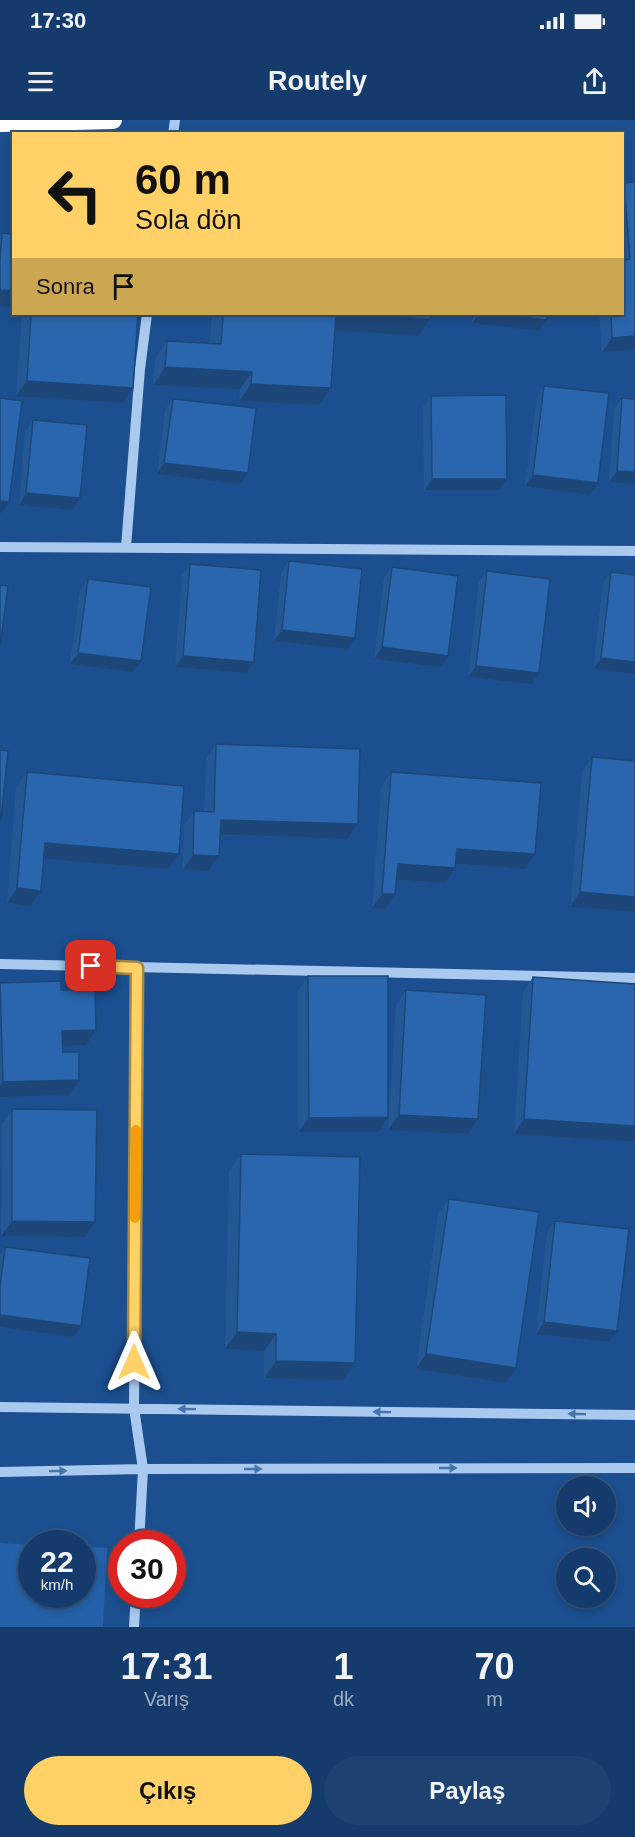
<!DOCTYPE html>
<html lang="tr">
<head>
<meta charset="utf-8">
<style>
  :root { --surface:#143b6b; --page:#1d4271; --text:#f1f3f6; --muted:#9dadc1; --line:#33557e; --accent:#ffd166 }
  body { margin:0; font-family:Arial,sans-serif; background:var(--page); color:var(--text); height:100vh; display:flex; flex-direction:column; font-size:22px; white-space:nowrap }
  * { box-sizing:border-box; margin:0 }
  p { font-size:20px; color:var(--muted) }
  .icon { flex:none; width:33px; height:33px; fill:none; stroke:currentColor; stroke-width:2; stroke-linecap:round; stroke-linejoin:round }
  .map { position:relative; height:1507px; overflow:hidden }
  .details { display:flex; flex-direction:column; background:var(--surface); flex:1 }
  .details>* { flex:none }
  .top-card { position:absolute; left:12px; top:12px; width:612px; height:183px; border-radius:0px; box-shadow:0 3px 9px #0003,0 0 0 2px var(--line); background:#ffd166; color:#111; overflow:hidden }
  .buttons { position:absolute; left:556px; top:1356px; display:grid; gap:12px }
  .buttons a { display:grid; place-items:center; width:60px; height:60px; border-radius:50%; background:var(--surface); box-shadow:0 3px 9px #0003,0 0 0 2px var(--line); font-size:30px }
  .speed { position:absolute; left:18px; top:1410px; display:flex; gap:12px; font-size:30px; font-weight:700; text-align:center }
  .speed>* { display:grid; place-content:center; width:78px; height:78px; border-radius:50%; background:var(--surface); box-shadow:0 3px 9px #0003,0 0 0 2px var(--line); line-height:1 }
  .speed small { font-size:15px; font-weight:400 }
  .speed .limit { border:9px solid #d22; background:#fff; color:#111 }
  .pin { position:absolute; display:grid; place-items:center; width:51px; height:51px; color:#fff; margin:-26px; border-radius:12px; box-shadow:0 3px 9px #0006 }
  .me { position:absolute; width:66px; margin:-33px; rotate:0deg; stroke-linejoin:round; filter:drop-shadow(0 0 4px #0008) }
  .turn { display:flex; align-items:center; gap:21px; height:126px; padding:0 24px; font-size:27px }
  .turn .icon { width:78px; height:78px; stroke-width:2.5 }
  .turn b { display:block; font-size:42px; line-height:51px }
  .then { display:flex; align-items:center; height:57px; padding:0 24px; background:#0003; gap:12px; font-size:22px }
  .eta { display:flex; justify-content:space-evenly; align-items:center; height:102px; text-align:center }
  .eta b { font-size:36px; font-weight:700; line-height:42px }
  .cta { display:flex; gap:12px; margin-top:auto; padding:12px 24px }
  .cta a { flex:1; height:69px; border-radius:36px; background:var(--accent); color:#111; font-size:24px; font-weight:700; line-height:69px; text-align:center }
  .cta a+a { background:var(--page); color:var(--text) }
  .status { display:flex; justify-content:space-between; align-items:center; height:42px; padding:0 30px; background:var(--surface); direction:ltr }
  .status svg { height:16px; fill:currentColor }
  header { display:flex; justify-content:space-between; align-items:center; height:78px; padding:0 24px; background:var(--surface); font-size:27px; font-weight:700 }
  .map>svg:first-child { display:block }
</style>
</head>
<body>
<div class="status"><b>17:30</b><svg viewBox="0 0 49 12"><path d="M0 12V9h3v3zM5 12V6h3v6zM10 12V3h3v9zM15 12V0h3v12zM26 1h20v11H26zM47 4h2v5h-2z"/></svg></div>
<header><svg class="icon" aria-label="menu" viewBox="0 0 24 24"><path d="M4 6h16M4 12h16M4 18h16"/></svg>Routely<svg class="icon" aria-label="share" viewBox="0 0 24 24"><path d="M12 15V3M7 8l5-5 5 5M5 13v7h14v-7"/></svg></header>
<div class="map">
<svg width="635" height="1507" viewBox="0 0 635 1507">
  <rect width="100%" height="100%" fill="#1b4f8f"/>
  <path fill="#2461a8" d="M0,1423L31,1425L32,1474H82L83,1427L107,1428L103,1507H0Z"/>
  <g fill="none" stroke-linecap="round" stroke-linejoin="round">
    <path stroke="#a9c9ee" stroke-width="10" d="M173,14L175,0
      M0,427L635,431
      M126,427L140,249L147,194
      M0,844L635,858
      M137,848L134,1288L143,1349L139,1424
      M0,1287L635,1295
      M0,1352L143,1349L635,1348
      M134,1507L136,1474"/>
    <path stroke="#fff" stroke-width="18" d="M0,3L113,0"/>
  </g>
  <path fill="#245895" d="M635,62V230L602,232L599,194H622V65L624,63Z
    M2,113L14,114V187L0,186V116Z
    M22,194H138L133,268L123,283L16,276Z
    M212,194H431L418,216L335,211L331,268L319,285L239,281L240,269L153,265L155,238L167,221L210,224Z
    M474,194H547V200L539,211L472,203Z
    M544,266L598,363L590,375L525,366L537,277Z
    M431,276L499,370H424L423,287Z
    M622,278L635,279V364L609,362L614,289Z
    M173,279L240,364L157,354L165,290Z
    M33,300L72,390L19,385L25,312Z
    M289,441L347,529L274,521L281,453Z
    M190,444L254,542L246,553L175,547L182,456Z
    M392,447L448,536L440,547L374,539L384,458Z
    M487,451L531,564L468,557L479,462Z
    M611,452L635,455V554L593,549L603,463Z
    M88,459L133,552L70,544L80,470Z
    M216,624L347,719L220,715L219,736L209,751L183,750L184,705L194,691H204L206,639Z
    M592,637L635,641V792L570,787L582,652Z
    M27,652L168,749L44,739L41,771L30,786L7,783L16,667Z
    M391,652L525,749L455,744L445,763L397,760L385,789L372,788L381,667Z
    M308,856L378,1012H298V871Z
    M533,857L635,864V1022L514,1014L523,872Z
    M0,863L61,870L86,925H63L69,975L0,977Z
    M406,870L468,1014L388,1010L396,884Z
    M12,989L85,1117L1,1116L2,1004Z
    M241,1034L355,1243L343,1260L264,1258V1231L225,1229L229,1051Z
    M449,1079L516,1248L506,1263L416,1249L438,1094Z
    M555,1101L617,1211L609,1222L536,1214L547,1112Z
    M5,1127L73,1217L0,1207V1135Z"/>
  <path fill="#1d4779" d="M0,170L14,171V187L0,186Z
    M336,194L430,199L418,216L324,210Z
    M479,194H495L547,200L539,211L472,203Z
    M635,216V230L602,232L612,218Z
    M165,247L252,252L240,269L153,265Z
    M27,261L133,268L123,283L16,276Z
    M251,264L331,268L319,285L239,281Z
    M164,343L248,353L240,364L157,354Z
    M617,351L635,352V364L609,362Z
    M533,355L598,363L590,375L525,366Z
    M432,359H507L499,370H424Z
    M26,373L80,378L72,390L19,385Z
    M0,381L9,382L1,393H0Z
    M282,510L355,518L347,529L274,521Z
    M382,527L448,536L440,547L374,539Z
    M78,533L141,541L133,552L70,544Z
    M183,536L254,542L246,553L175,547Z
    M601,538L635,542V554L593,549Z
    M476,546L539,553L531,564L468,557Z
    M221,700L358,704L347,719L211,714Z
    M45,723L179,734L168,749L35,738Z
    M457,729L535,734L525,749L446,743Z
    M193,735L219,736L209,751L183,750Z
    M398,744L455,748L445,763L388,759Z
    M17,768L41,771L30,786L7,783Z
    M580,772L635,777V792L570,787Z
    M382,774H395L385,789L372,788Z
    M96,910L86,925L52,926L62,911Z
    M79,960L69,975L0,977V966L3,962Z
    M399,995L478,999L468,1014L388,1010Z
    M388,997L378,1012H298L309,998Z
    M524,999L635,1006V1022L514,1014Z
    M12,1101L95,1102L85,1117L1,1116Z
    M0,1195L81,1206L73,1217L0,1207Z
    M544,1202L617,1211L609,1222L536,1214Z
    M237,1212L276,1214L264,1231L225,1229Z
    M426,1234L516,1248L506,1263L416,1249Z
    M276,1241L355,1243L343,1260L264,1258Z"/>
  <path fill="#2a66ad" stroke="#1d4779" stroke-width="1.5" d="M635,62V216L612,218L611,194H622V140L630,139L624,63Z
    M2,113L14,114V171L0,170V140Z
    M31,194H138L133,268L27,261Z
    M223,194H336L331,268L251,264L252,252L165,247L167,221L221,224Z
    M338,194H431L430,199Z
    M495,194H547V200Z
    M544,266L609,273L598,363L533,355Z
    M506,275L507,359H432L431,276Z
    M0,278L22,281L9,382L0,381Z
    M622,278L635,279V352L617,351Z
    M173,279L256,288L248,353L164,343Z
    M33,300L87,305L80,378L26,373Z
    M289,441L362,449L355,518L282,510Z
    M190,444L261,450L254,542L183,536Z
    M392,447L458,456L448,536L382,527Z
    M487,451L550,459L539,553L476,546Z
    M611,452L635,455V542L601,538Z
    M88,459L151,467L141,541L78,533Z
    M0,465L8,466L0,526Z
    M216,624L360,629L358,704L221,700L219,736L193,735L194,691L214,692Z
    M0,630L8,631L1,700H0Z
    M592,637L635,641V777L580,772Z
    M27,652L184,666L179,734L45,723L41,771L17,768Z
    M391,652L541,663L535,734L457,729L455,748L398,744L395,774H382Z
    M308,856H388V997L309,998Z
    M533,857L635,864V1006L524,999Z
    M61,861V870L95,869L96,910L62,911L63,932H79V960L3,962L0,863Z
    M406,870L486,875L478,999L399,995Z
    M12,989L97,990L95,1102L12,1101Z
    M241,1034L360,1037L355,1243L276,1241V1214L237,1212Z
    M449,1079L539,1092L516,1248L426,1234Z
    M555,1101L629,1109L617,1211L544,1202Z
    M5,1127L90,1138L81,1206L0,1195V1167Z"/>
  <defs><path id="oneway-solid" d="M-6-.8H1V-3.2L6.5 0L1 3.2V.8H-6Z" transform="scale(1.5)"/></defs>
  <g fill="#4674ac">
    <use href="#oneway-solid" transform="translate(187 1289) rotate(-179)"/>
    <use href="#oneway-solid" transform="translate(382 1292) rotate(-179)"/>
    <use href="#oneway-solid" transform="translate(577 1294) rotate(-179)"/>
    <use href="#oneway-solid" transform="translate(448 1348)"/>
    <use href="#oneway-solid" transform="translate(253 1349)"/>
    <use href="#oneway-solid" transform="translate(58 1351) rotate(-1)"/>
  </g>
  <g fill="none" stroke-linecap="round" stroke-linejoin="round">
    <defs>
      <path id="route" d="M91,846L137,848L134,1242"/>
    </defs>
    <use href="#route" stroke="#a68842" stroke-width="15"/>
    <use href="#route" stroke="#ffd166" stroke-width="10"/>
    <path stroke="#f59e0b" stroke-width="10" d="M135,1098L136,1010"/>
  </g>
</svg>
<div class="buttons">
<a><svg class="icon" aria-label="sound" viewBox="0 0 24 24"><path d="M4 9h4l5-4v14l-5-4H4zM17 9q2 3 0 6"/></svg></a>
<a><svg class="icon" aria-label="search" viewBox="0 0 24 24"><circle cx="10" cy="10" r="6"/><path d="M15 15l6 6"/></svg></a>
</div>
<div class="speed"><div>22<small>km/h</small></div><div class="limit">30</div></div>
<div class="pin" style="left:91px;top:846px;background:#d93025"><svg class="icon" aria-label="arrive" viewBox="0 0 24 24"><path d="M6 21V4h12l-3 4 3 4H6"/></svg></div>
<svg class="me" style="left:134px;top:1242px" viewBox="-20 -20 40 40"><path d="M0-17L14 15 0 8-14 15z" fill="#ffd166" stroke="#fff" stroke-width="4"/></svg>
<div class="top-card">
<div class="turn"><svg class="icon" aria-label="left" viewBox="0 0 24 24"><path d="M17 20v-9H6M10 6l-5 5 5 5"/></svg><div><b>60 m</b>Sola dön</div></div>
<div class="then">Sonra<svg class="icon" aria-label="arrive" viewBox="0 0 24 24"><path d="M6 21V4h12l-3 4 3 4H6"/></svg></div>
</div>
</div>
<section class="details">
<div class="eta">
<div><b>17:31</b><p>Varış</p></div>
<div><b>1</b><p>dk</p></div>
<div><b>70</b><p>m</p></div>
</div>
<div class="cta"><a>Çıkış</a><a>Paylaş</a></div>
</section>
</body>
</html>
